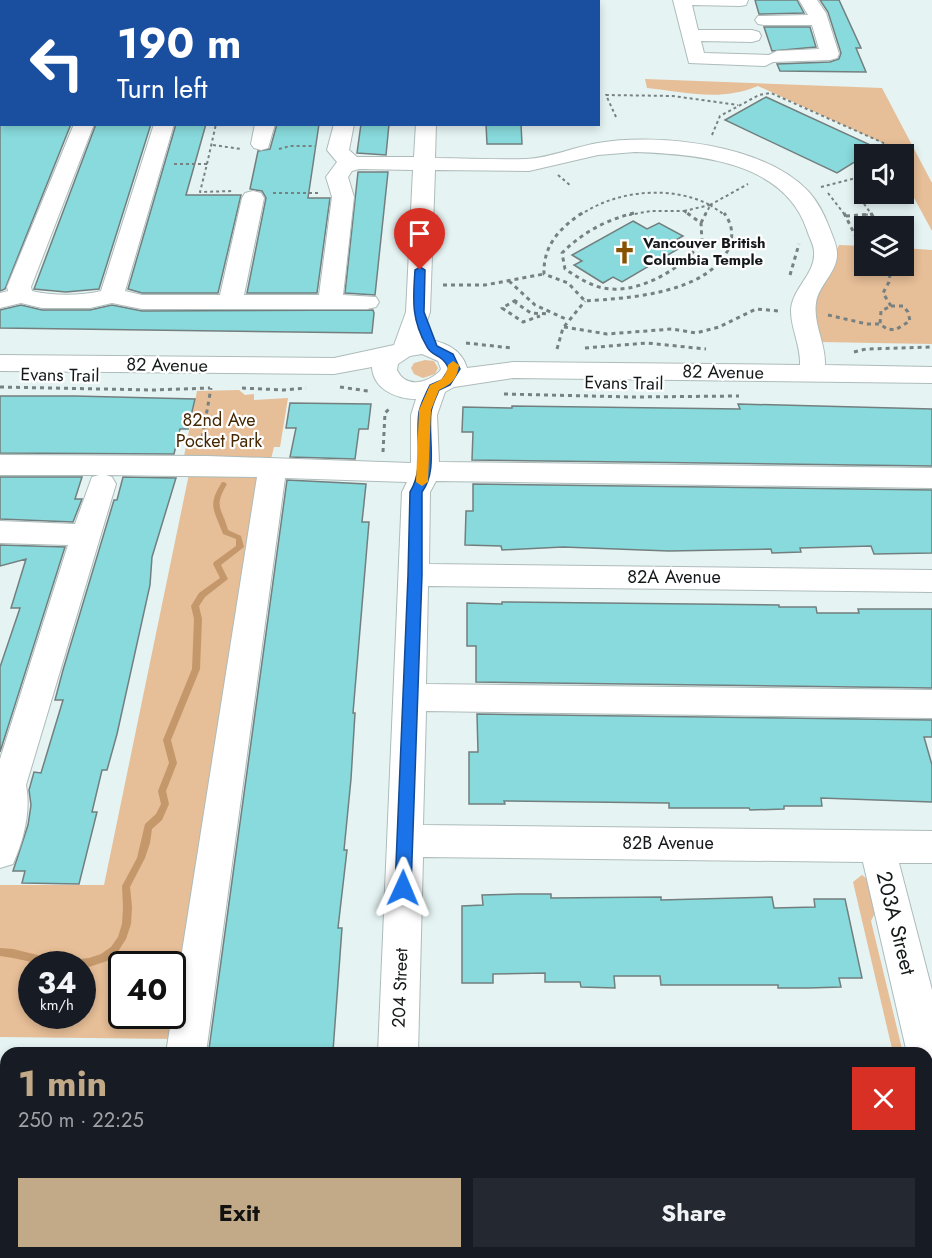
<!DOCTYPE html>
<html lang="en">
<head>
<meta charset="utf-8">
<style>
  :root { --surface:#171b24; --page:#242831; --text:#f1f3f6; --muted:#9ea1a6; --accent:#c2aa88 }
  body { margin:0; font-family:Jost,sans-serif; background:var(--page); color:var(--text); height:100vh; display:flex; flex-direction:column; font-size:22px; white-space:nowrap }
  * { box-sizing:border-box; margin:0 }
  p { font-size:20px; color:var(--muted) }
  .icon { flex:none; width:33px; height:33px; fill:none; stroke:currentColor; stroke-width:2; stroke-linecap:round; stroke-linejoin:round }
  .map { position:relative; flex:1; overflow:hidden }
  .details { position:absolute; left:0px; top:1047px; width:933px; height:212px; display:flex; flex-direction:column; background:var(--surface); border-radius:18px 18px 0 0; box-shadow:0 3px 9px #0003 }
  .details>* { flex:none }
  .guide { position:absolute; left:0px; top:0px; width:600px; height:126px; box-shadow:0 3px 9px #0003; background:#1a4fa0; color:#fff; overflow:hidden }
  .controls { position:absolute; left:854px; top:144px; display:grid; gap:12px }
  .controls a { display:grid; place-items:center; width:60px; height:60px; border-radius:0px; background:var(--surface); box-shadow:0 3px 9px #0003; font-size:30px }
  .speed { position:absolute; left:18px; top:951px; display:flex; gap:12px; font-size:30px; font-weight:700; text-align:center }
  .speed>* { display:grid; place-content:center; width:78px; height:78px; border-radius:50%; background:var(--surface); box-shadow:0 3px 9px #0003; line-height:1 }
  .speed small { font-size:15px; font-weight:400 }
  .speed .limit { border:3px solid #111; border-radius:9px; background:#fff; color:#111 }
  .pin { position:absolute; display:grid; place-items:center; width:51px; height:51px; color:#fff; margin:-62px -26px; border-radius:50% 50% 50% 0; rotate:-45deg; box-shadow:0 0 6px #0007 }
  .pin .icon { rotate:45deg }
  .me { position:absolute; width:66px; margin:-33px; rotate:1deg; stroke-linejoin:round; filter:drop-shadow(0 0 4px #0008) }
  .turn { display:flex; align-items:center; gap:21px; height:126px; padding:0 18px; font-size:27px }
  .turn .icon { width:78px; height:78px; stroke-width:2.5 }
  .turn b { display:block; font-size:42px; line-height:51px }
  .round { display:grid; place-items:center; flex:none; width:63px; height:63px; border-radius:0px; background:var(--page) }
  .headline { display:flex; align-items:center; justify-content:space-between; height:102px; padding:0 18px }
  h1 { font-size:36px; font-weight:700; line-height:45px; color:var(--accent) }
  .button { display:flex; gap:12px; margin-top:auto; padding:12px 18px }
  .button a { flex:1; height:69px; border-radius:0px; background:var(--accent); color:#111; font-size:24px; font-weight:700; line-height:69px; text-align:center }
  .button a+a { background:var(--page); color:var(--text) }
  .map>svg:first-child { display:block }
</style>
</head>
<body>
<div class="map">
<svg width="932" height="1258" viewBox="0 0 932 1258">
  <rect width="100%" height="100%" fill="#e5f3f3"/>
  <path fill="#e6be97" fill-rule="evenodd" d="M645,79L882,88L932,183V231L913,196L903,187V154H889L896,149L758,86C719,102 687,92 647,88Z
    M839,245L864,246V266H903V248L932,250V344L820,342L812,307Z
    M425,360L434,361L438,368L435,374L423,378L414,374L411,368L414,363Z
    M239,390L245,395L254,394V400L288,398L280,447H274L270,463L183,461L197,391Z
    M189,474L258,477L175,1039L0,1037V885H104ZM32,964H82V1016H32ZM122,964H172V1016H122Z
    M862,875L867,879L875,913L871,921L903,1053H893L853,882Z"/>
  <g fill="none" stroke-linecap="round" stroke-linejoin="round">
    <path fill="#c4986b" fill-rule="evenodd" d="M222,482H224L227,484C213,508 222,507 228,530L241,536L244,547L221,565L228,579L205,597L199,606L202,619L200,669L171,740L177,763L166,791L169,804L162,820L152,829L150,843L145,858L130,887L132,907L131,924L126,939L117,953L107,961L89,967L82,968V964H41L13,958L0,956V948L13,949L50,958L71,960L89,958L101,954L111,947L118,937L122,924L123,907L122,886L137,858L145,824L156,814L161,804L158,791L169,763L163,740L192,669L194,619L191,606L199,593L220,578L213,564L214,562L236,546V539L223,534C214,509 207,506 222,482Z"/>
  </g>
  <path fill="#88dadc" stroke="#737f7f" stroke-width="1.5" d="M755,0H797L804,13L759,14Z
    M820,0H839L861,48H856L866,72L780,71L777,64L830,62L839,59L841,53L828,12Z
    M764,27H810L816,47L772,51Z
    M766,97L877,148L837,173L725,120Z
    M0,124H71L5,289L0,291Z
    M96,124H151L99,289L66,292L34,289Z
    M176,124H206L186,195H241L218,293H142L128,289Z
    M277,124H319L308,198H330L317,293H247L266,198L262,191L250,189L258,151L270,149Z
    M361,124H389L386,155L357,153Z
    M486,124H521L522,144H487Z
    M358,172H388L375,295L345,293Z
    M633,221L647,229L659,223L683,236L669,244L678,249L622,282L613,277L603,283L574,265L582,261L572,255Z
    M21,305L42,310H90L112,305L142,311L373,310L374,313L372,333L0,328V310Z
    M0,396H75L195,399L188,429H180L174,454L0,453Z
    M290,403L371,404L368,429H359L355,459L290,457L296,428H286Z
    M738,404L932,409V466L472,460L473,432H462L463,407L512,408V406L740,409Z
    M0,477H82L75,499H82L73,522L0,519Z
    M123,477L176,478L152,557L150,585L117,734L107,770H102L92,812H97L79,884L22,883L25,871H13L28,825L31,805L29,790L34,772L41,773L63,700H55L63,670L114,500H117Z
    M287,480L366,484L362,522H369L353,713H355L351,779L344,850H347L338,928H342L333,1051L209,1049Z
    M473,484L932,490V553L874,554L871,546L800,548L801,552L772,553L771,549L669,551L563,547L502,550L501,546L465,545L466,511H473Z
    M0,545L65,547L0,752V667L20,608H11L26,559L0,566Z
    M502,602L779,605V607H816L817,613H859L858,609H932V688L476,682V646H467V603L502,604Z
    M477,714L932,720V737H924L932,765V802L821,798L822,806H784V809L750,810L749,808H669V803L504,801L505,804H469V752H478Z
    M519,894H551V898L661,897V900L772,897L774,908L815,907L814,899H845L862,978H839L841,987L808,988H778V985H661L660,976H614L615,988L581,987L580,982H545V973L493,974V983H462V906L483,905L482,895Z"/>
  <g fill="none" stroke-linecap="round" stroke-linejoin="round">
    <defs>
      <path id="minor" d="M33,0H51L32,2Z
        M143,0H161L142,2Z
        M235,0H253V2H235Z
        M352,0H370L371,2H353Z
        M423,0H441V2H423Z
        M673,0H748L746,5L740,6L692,5L698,30H752L759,32L761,36L759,40L752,42L701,41L704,53L769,55L777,51L819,49L812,25H764L758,24L755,20L758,16L808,15L799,0H817L826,13L839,54L837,58L830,60L773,62L765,66L689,63Z
        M2,73V87L0,88V74Z
        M74,124H94L31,287L32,291C53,296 80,296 101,291L154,124H174L125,291L142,295H220L242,198L245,193L253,191L261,193L264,198L244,295H319L332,197L326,177L337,162L327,150L334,124H354L349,150L357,157H414L416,124H436L435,158C465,158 496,160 526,159C550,158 574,147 598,143C659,133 764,144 809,192C817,201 825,216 829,227C832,235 837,245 837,253C838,272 818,285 816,303C813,324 826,344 825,365L932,367V383L513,378L454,387L445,392L437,415L439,462L932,468V488L436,481L430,492L429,564L932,570V592L428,586L426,684L932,690V718L426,711L423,825L932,831V863H899L932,990V1092L927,1090V1053H907L863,862L423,857L418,1053H378L402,492L407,482L285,478L206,1053H166L257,477L106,475L112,477L116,484L26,785C31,811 24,839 13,864L0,868V759L68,545L0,543V521L75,524L92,477L99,475H0V455L207,456L411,463V415L416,399C396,399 373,389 372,367L334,374L0,371V355L334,358L394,345L406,312L413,170L359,169L352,171L348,177L354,197L343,295L376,297L379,302L376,307L367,309H142L112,303L90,308H42L21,303L0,308V293L8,291L7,287ZM635,152C697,154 784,161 807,230C809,237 814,245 814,252C816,274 791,289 791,311C791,329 801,346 800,365L513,362L467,368C461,347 441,341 421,338L430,312L435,170L529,171L598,155ZM422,354L438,361L441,369L439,372C427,383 406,389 397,370L398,364L410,356Z
        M255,124H275L268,148L261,150L254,148L251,144Z
        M0,1194H6V1238H0Z
        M927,1203H932V1247H927Z
        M369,1252H415V1258H369Z"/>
    </defs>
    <use href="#minor" stroke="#aebbbb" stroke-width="2"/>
    <path stroke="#788181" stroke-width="2" stroke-dasharray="3 3" stroke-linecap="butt" d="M616,117L606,95L673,96L738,105
      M712,135L720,116L759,95L771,93L897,149L895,154
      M213,145L241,149
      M279,149L290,146H316
      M174,164H207L200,192L233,191
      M207,164L216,124
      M558,175L571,186
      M821,187L856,178L864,173
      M273,193H319
      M828,193L845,215
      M857,194L872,215
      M710,205L725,215
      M710,205L748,184
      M684,211L689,215
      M684,211L710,205
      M580,215C617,190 671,185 710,205
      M629,215L651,211H684
      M705,215L710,206
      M865,215L872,214"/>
    <path stroke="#788181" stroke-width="3" stroke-dasharray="4 4" stroke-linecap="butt" d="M582,213C560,228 543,245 544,274L568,283L585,301C629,298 707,294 729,248C734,236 732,223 724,213
      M634,213C606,220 583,232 562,253L565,269C577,277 589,285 603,288C638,295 683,269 702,241L701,223L687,213
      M844,213L855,235
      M871,213L879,226
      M846,216L872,214
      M701,223L706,213
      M891,266L889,282L883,293L891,306
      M790,275L799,244
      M509,281L535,305L568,320
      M443,285H485L544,274
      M516,300L502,308L523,322L540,316
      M516,300V303L531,313L549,314
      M891,306H903L908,312L910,321L895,330L887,329L880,324L881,311Z
      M828,315L867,324H880
      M564,327L607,334L672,329L696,333L719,327L756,309L779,311
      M466,343L512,348
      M585,348L647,343L706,349
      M557,349L563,328L585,301
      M854,352L866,349L932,347
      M0,387L153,390L210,388
      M340,387L368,391
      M242,388L284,390L306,388
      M504,394L632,397L739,396
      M201,445L211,388
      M383,452L385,413L389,409"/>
    <use href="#minor" fill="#fff" fill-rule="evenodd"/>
  </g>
  <path fill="#1a73e8" stroke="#114b97" stroke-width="1.5" d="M420,267L425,270L424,312L437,346L453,354L460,369L450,385L439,390C436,397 432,405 431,412C428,438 438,471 422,492V575L411,888L408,894L403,896L397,894L395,888L408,575L410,492C425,468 415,438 419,412C421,403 426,393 430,385L442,380L449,369C442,353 433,358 427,347C411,319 413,300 415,270Z"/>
  <path fill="#f59e0b" d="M453,361L459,365C457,379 452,384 439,390L431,410L428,482L422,486L416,482L419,410L430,385C442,380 446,377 448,365Z"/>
  <defs>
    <symbol id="church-bare" viewBox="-9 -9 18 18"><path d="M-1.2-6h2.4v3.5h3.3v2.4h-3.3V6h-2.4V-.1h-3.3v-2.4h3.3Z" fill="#885102" stroke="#fff" stroke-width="2.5" paint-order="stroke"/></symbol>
  </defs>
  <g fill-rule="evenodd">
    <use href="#church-bare" x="608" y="236" width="33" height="33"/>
  </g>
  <g text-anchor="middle" stroke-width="4.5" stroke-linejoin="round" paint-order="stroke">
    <g font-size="15" font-weight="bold" fill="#15191a" stroke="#fff" text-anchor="start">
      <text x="643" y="248">Vancouver British<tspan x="643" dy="17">Columbia Temple</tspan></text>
    </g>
    <g font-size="18" fill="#15191a" stroke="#fff">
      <text transform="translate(167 365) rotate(1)" y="6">82 Avenue</text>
      <text transform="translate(723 372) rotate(1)" y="6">82 Avenue</text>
      <text transform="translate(60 375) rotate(1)" y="6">Evans Trail</text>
      <text transform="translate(624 383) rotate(1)" y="6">Evans Trail</text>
      <text x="674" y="583">82A Avenue</text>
      <text x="668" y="849">82B Avenue</text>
      <text transform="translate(400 988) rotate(-88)" y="6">204 Street</text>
    </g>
    <g font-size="18" fill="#452702" stroke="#fff">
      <text x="219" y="426">82nd Ave<tspan x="219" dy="21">Pocket Park</tspan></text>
    </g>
    <g font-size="21" fill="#15191a" stroke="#fff">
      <text transform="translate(896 923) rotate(76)" y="7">203A Street</text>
    </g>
  </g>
</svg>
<div class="controls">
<a><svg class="icon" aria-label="sound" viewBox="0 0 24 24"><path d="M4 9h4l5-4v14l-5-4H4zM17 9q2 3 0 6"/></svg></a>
<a><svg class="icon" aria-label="layers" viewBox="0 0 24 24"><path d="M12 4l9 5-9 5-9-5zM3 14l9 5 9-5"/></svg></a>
</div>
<div class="speed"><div>34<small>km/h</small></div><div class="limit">40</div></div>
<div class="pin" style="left:420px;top:270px;background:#d93025"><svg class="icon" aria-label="arrive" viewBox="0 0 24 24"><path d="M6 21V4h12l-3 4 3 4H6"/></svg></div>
<svg class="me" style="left:403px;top:888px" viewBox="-20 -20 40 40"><path d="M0-17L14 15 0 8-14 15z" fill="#1a73e8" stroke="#fff" stroke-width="4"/></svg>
<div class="guide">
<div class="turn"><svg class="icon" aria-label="left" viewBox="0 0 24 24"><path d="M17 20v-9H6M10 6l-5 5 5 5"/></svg><div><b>190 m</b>Turn left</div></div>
</div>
<section class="details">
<div class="headline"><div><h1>1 min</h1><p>250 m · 22:25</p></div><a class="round" style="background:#d93025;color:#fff"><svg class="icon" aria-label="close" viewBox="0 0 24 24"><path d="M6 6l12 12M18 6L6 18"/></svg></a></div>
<div class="button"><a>Exit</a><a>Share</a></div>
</section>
</div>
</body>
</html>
